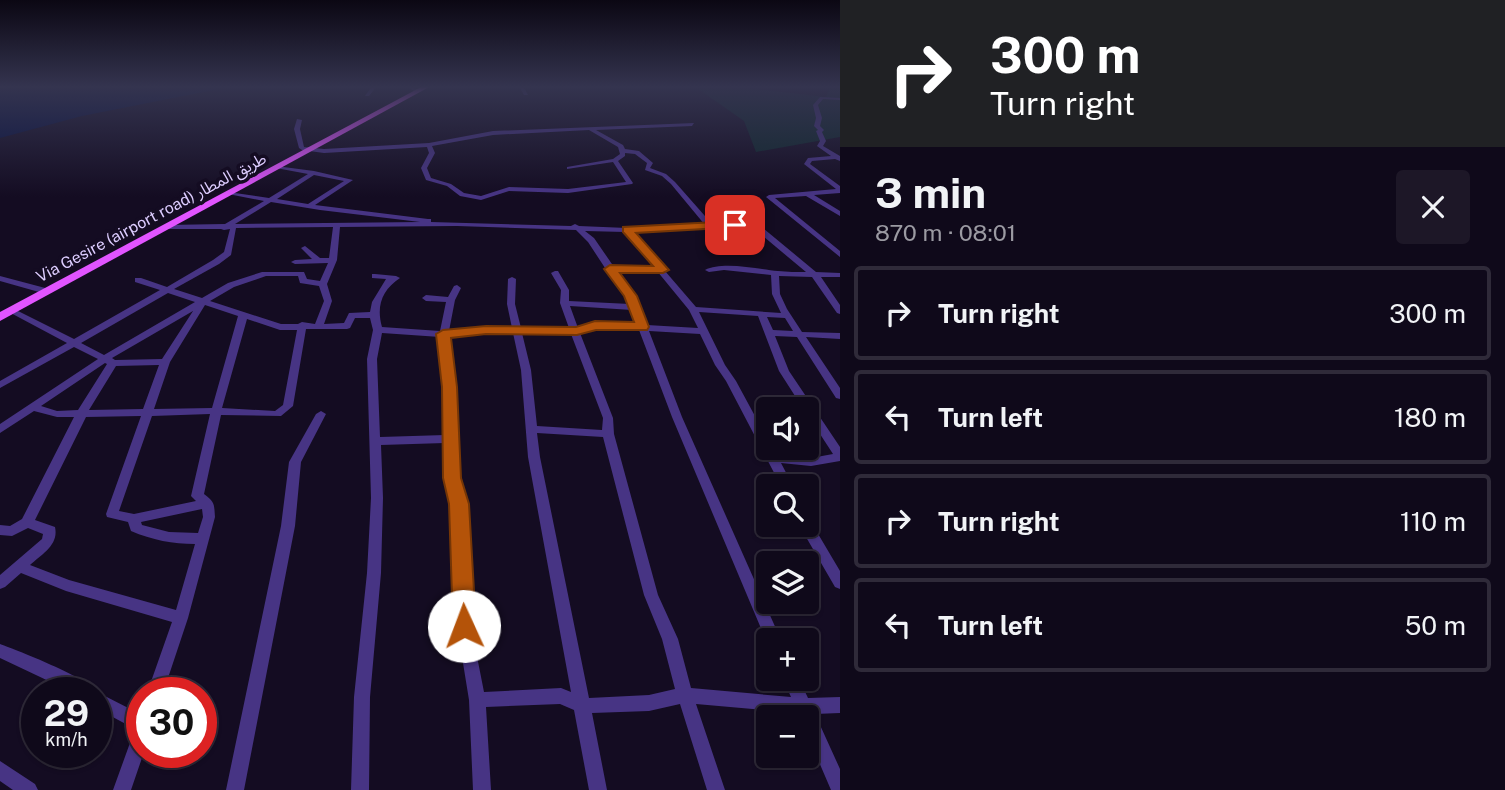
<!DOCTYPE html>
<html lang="en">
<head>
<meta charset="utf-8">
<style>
  :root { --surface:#0f091a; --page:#1d1727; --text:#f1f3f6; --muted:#9b9aa2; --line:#2f2a39 }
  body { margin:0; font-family:"Public Sans","Noto Sans Arabic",sans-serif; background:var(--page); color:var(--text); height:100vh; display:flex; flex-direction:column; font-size:26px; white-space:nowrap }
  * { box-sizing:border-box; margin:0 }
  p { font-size:23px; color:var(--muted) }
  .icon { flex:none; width:38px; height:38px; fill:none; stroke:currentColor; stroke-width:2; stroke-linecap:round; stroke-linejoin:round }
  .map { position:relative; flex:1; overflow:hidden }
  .side { display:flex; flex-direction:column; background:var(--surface); width:665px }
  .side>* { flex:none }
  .hud { background:#202124; color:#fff; overflow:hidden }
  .tools { position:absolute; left:756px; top:397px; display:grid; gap:14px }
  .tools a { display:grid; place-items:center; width:63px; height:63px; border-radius:7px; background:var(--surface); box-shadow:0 2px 5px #0004,0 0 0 2px var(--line); font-size:35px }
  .speed { position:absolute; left:21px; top:677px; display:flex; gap:14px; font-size:35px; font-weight:700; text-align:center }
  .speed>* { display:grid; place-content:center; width:91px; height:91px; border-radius:50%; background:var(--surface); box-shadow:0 2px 5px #0004,0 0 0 2px var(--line); line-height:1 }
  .speed small { font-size:18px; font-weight:400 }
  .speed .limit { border:10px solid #d22; background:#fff; color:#111 }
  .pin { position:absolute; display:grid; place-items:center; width:60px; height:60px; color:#fff; margin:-30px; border-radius:14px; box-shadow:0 4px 10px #0006 }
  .me { position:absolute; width:77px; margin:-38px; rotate:358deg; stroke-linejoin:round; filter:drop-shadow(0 0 5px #0008) }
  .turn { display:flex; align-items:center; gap:24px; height:147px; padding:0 35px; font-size:32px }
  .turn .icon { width:91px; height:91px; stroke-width:2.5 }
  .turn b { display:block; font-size:49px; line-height:60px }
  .round { display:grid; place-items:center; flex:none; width:74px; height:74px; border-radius:7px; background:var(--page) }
  .summary { display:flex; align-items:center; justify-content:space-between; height:119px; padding:0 35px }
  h1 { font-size:42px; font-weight:700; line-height:52px }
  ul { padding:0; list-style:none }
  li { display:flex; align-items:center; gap:21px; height:94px; margin:0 14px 10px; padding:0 21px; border:4px solid var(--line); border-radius:7px }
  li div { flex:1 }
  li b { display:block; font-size:26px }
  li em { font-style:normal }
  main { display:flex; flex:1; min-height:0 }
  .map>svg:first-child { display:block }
</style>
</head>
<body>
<main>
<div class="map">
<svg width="840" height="790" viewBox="0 0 840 790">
  <rect width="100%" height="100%" fill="#140c22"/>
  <path fill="#0f272c" d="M694,86H728L826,97L830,86H840V137L756,152L744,121Z"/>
  <path fill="#061041" d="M0,86H234L82,116L0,138Z"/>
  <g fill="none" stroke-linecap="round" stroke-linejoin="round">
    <path fill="#473484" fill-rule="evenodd" d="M372,86H377L369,96H365Z
      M405,86H411L420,91L416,92Z
      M519,86H523L528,95H524Z
      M820,97L840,98V100L823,99L818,105L822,118L820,126L824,130L822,132L826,141L823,146L840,156V161L835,159L812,161L810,164L840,186V193L814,195L840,211V216L806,196L775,198L840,251V257L766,197L769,195L836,189L804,164L808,158L831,156L817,146L820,141L816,131L818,130L814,126L816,118L813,105Z
      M297,119L302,120L300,129L304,147L324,149L429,143L493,131L694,123L692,126L596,130L623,145L625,149L639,151L653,163L650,168L666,174L675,182L712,224L757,223L816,272L840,273V277H821L840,305V314L837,313L812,277L779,276L780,294L787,309L802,332L840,333V339L806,337L840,388V399L836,398L797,337L775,336L789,371L840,447V461L811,466L781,463L793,486H781L726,381L715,365L700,334L649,331L682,417L781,640H768V645L672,417L639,330L596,328L580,333L613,418L614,434L658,595L678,639L691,688L791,697L783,679H799L808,698L840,697V713L815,714L840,769V790H831L807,734V718H800L798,713L696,704L725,790H707L680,704L649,711L592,713L607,790H589L574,710L560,704L486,707L491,790H473L469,700L457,626L453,504L446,478L445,443L381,445L383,498L381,573L370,697L369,790H351L354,697L367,573L371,498L367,359L373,330L370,318H355L350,328L347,329H306L293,406L281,416L221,415L204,494C215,502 214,504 215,517L188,618L163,693H147L172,622L66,591L21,573L5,587L0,589V575L42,539L43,534L28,528L12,536L0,535V525L10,526L22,519L74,417H57L34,411L0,433V424L98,359L74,347L0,388V381L67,343L7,311L8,309H14L74,339L160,290L135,282V278H141L167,287L213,260L224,252L230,229L224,230L221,229H168L164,227L165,225L225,224L264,201L228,194V192L269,198L308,174L276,168V166L314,171L353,180L315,205L428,219H431V222L571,226L575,224L579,226L627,228L705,225L671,184L662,176L645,170L647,163L635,154L625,153V156L618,161L633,183L632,184L568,193L509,191L481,200L460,196L447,186L426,180L421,168L429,153L427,147L324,153L302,150L299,148L294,129ZM589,130L618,147L620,154L613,159L567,167V169L613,162L626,182L568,189L509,187L481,196L464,193L451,184L431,178L427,168L435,153L432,146L493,135ZM314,175L344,181L308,204L277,199ZM271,202L320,210L420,222L235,224ZM457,226L576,230L588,242L607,271H609L627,296L630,304L569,301V290L558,271H555L551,273L561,290L560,303L569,328H521L515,304L516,279L512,277L508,279L507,304L512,328L486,327L449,331L455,300L461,288L457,285L454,286L448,297L426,295L422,298L426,301L446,302L440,331L382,327C376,306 382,290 400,278L396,276L375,274H372V278L386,279L372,302L370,312L349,313L344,323L324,324L332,301L327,284L337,260L340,227ZM333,227L329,258H320L305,246L301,248L312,259L295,260L291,262L295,264L328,263L320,281L307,279L304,272H262L228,283L202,298L174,289L219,264L231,255L236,228ZM752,227L806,272C797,272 787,272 778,271C757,269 723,261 705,270L709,272L724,270L771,275L772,294L781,313L696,307L665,271L667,269L666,267H662L633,232ZM585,231L625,232L653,267H614L594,238ZM618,271H657L689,310L698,328L647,325L635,296ZM266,276H298L300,283L319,286L324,301L315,324L302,322L298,324H281L210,301L234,287ZM168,293L195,302L104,355L81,343ZM205,305L238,316L212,408L154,409L170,362ZM570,306L632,310L637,325L595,322L578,328ZM193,311L162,359L115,360L112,358ZM699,312L758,316L779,371L804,410H807V414L833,454L811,458L776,454L772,448H768V440L736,381L725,365ZM767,317L785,318L793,331L773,330ZM247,319L280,330H297L283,405L275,411L222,408ZM382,333L440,337L444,388L445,435L380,437L377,359ZM486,333H513L521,370L528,457L571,692L561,688L484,692L471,626L465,504L458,478L454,388L449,336ZM522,333L571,334L603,418L602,430L537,426L531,370ZM105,363L107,364L78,410L57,411L41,406ZM159,365L143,409L89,410L116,366ZM210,414L191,496L196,501L134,514L119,511L152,416ZM141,416L106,514L107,517L128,522L131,531C152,540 173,544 195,544L176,610L69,580L30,565C42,554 59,545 55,527L35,520L86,417ZM537,433L603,437L644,595L662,639L675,689L649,695L589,698L540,457ZM202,509L203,517L198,533L169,532L142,525L141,522Z
      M0,276L49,289L50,291L46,294L0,281Z
      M321,411L326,414L301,462L295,526L244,790H226L281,526L289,462L316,414Z
      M807,520L811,522L840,571V589L835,587L799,525H807Z
      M0,644C19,651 86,677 95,691L142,715V752H144L131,790H113L135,729L96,708V693H74L0,658Z
      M0,761L35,784L38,790H13L0,781Z"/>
    <path fill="#e154ff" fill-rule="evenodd" d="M423,86H431L0,321V312Z"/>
  </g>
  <linearGradient id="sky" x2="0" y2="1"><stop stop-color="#0b0713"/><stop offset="0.44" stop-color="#34344f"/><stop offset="1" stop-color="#34344f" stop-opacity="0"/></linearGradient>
  <rect width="840" height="197" fill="url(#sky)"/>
  <path fill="#b45309" stroke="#753606" stroke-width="2" d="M735,221L739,222V227L636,233L669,270L663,273H620L637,296L649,327L647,330H596L577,335L486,334L451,338L457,387L461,478L469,504L476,626L472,633L464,636L456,633L453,626L449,504L443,478L442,387L436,334L443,330L486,326L576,327L595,321L634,322L624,296L604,269L610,265L653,266L623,232V227Z"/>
  <g text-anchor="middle" stroke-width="7" stroke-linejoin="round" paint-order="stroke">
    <g font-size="16" fill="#ddcdff" stroke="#140c22">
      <text transform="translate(151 217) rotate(-28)" y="6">Via Gesire (airport road) طريق المطار</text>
    </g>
  </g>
</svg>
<div class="tools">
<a><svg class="icon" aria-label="sound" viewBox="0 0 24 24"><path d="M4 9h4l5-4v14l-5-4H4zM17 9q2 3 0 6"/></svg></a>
<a><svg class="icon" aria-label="search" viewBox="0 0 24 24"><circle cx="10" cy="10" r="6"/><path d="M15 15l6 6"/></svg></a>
<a><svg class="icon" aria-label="layers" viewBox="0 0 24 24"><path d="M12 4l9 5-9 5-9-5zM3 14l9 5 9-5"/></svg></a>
<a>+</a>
<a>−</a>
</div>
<div class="speed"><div>29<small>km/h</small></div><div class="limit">30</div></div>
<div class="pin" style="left:735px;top:225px;background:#d93025"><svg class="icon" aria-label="arrive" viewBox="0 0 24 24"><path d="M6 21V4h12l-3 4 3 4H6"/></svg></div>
<svg class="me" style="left:464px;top:626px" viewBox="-20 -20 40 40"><circle r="19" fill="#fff"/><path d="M0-13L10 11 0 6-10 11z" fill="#b45309"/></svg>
</div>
<section class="side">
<div class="hud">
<div class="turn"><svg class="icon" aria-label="right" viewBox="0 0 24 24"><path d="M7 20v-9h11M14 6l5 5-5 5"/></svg><div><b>300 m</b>Turn right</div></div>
</div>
<div class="summary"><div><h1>3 min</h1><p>870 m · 08:01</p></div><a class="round"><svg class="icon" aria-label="close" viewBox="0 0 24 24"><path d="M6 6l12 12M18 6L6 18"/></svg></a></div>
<ul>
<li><svg class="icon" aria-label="right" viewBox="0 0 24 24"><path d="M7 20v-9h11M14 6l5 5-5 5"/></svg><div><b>Turn right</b></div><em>300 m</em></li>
<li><svg class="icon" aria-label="left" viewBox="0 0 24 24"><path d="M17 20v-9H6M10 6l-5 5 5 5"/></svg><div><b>Turn left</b></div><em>180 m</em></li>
<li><svg class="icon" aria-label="right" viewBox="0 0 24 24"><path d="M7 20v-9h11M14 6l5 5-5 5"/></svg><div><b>Turn right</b></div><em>110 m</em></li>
<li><svg class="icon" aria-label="left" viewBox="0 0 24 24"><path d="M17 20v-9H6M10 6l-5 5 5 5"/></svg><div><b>Turn left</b></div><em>50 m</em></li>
</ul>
</section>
</main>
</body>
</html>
